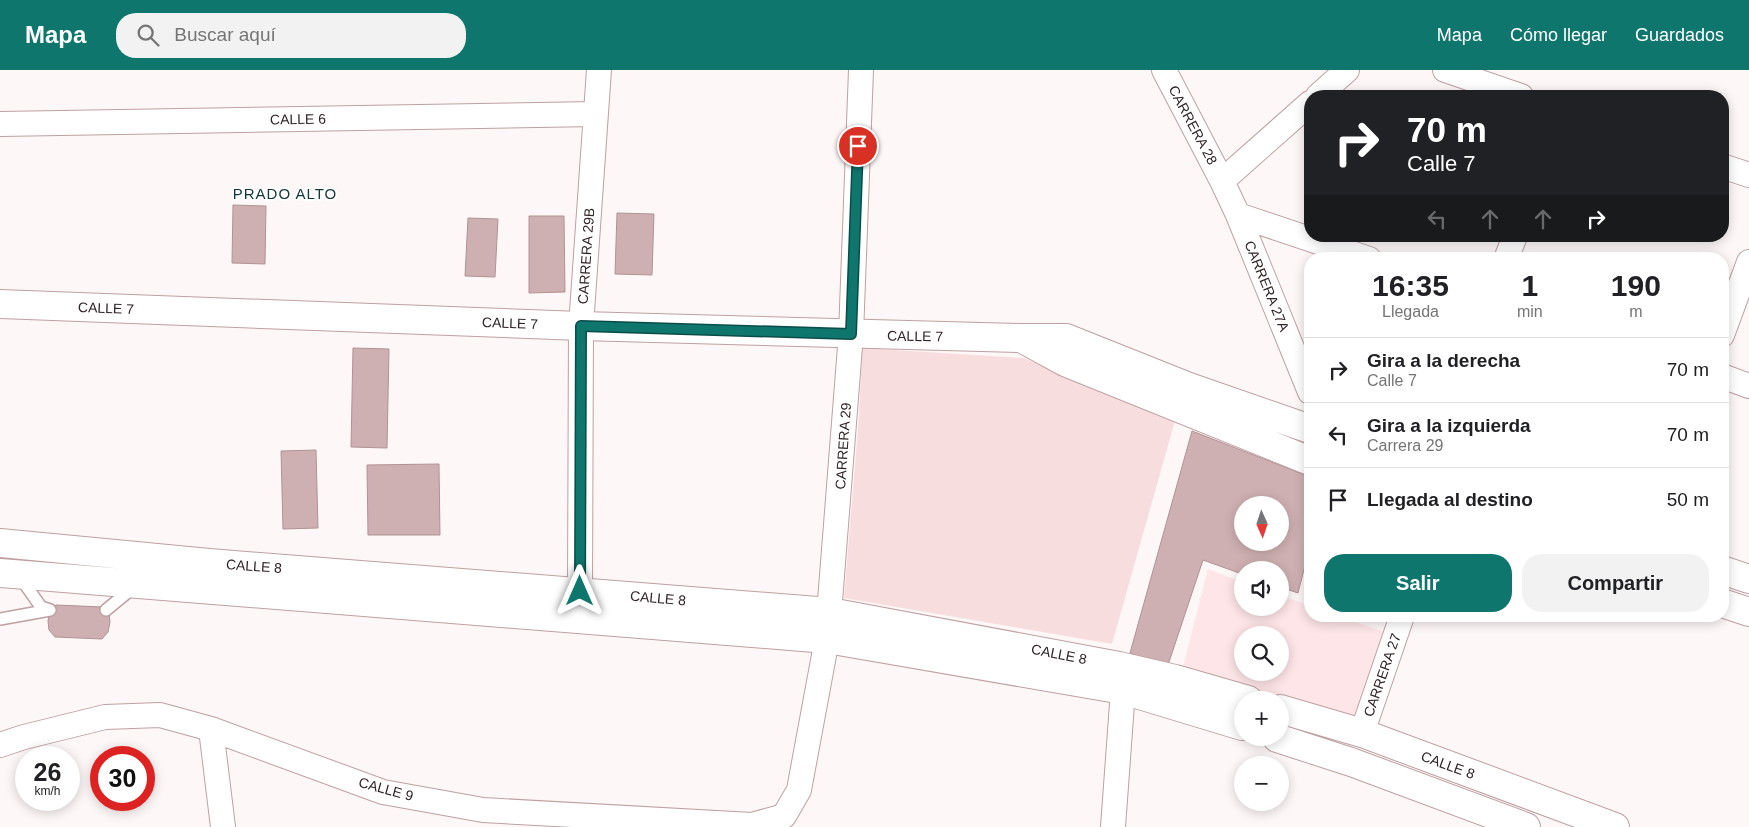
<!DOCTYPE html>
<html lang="es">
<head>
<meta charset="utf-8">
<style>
  :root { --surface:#fff; --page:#f2f2f2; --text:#202124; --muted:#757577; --line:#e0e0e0; --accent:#0f766e }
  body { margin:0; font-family:Helvetica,sans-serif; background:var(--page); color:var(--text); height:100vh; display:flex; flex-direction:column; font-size:19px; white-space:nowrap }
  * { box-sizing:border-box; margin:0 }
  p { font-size:16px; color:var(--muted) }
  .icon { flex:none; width:28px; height:28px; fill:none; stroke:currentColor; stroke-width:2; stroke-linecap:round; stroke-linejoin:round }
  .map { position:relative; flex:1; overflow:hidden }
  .drawer { position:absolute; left:1304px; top:182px; width:425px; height:370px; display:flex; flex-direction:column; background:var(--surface); border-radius:20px; box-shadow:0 2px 12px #0003 }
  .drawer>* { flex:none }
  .guide { position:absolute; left:1304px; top:20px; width:425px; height:152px; border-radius:20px; box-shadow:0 2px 12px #0003; background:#202124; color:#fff; overflow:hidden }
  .needle { width:32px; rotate:177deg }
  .buttons { position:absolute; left:1234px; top:426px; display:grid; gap:10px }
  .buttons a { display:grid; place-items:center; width:55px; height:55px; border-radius:50%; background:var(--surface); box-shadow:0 2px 12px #0003; font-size:25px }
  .speed { position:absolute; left:15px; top:676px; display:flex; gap:10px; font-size:25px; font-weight:700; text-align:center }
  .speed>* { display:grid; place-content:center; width:65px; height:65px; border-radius:50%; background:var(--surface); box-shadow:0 2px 12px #0003; line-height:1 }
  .speed small { font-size:12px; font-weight:400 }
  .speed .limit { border:8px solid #d22; background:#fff; color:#111 }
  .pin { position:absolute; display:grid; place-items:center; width:42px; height:42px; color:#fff; margin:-21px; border:2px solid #fff; border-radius:50%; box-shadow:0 1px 5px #0007 }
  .me { position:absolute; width:55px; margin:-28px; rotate:0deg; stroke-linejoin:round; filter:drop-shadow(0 0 4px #0008) }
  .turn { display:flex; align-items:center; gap:18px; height:105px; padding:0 20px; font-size:22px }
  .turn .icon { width:65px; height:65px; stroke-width:2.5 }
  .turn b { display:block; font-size:35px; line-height:42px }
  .lanes { display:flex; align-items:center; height:48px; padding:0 20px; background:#0003; justify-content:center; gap:25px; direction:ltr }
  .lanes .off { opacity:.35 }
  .eta { display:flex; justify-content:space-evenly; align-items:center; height:85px; text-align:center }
  .eta b { font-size:30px; font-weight:800; line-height:35px }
  .primary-button { display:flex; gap:10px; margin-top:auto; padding:10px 20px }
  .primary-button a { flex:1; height:58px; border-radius:20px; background:var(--accent); color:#fff; font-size:20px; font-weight:800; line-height:58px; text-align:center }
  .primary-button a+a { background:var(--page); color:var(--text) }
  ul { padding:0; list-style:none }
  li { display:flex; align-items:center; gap:15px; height:65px; padding:0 20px; border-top:1px solid var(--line) }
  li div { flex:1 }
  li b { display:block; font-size:19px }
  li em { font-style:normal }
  header { display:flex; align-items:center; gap:30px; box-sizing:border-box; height:70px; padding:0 25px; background:var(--accent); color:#fff }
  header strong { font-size:24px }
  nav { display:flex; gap:28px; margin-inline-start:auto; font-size:18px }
  .search { width:350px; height:45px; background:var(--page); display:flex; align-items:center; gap:12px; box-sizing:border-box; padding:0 18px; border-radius:20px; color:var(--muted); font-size:19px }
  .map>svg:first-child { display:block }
</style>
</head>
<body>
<header>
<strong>Mapa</strong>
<div class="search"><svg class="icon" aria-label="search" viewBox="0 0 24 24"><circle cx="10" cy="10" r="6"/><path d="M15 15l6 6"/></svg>Buscar aquí</div>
<nav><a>Mapa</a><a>Cómo llegar</a><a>Guardados</a></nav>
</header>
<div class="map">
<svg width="1749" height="757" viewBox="0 0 1749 757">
  <rect width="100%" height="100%" fill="#fdf7f7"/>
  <path fill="#fee5e7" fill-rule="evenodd" d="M1208,499L1242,512V538H1280V525L1310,536V546H1339L1384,562L1354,651L1183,597ZM1242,565H1280V602H1242Z"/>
  <path fill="#f8ddde" d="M862,278L1023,288L1176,347L1112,574L844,528L859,347Z"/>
  <path fill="#cfb0b2" stroke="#b09294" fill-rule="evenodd" d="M233,135L266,136L265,194L232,193Z
    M617,143L654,144L652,205L615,204Z
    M529,146H564L565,222L529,223Z
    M468,148L498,149L495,207L465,206Z
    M353,278L389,279L387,378L351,377Z
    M1192,361L1310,407V476L1298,523L1280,517V500H1242V504L1203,490L1167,598L1130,583ZM1242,435H1280V472H1242Z
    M316,380L318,458L283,459L281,381Z
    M439,394L440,465H368L367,395Z
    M56,535L103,537L109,543L110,552L108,562L102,569L55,567L49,560L48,551L50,540Z"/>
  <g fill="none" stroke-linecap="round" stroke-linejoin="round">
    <defs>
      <path id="service" d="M20,507L41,537L50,540
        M106,540L134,517
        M0,549L50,540"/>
      <path id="minor" d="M1164,0L1222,111L1238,145L1310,322
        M1445,0L1521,26
        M1318,26L1347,0
        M0,54L595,44
        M1722,96L1749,105
        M1222,111L1310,33
        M1238,145L1369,189
        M1506,189L1515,166
        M1722,265L1749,192
        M1722,306L1749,316
        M580,521L581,256L599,0
        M211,659L223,757
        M1362,663L1402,546
        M0,675L24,667L105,647L160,645L211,659L383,722L483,740L752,755L784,746L799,720L827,569L851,264L861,0
        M1113,757L1123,620"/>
      <path id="tertiary" d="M0,234L581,256L1021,268"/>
      <path id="secondary" d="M1021,268L1065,292L1310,391
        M1023,268H1066L1189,317L1310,359
        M0,473L209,493L830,542L1119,596L1175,609L1248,630
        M1722,500L1749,509
        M0,503L827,569L1123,620L1242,656
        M1722,533L1749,542
        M1280,639L1362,663L1615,757
        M1277,668L1351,692L1526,757"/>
    </defs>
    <use href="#service" stroke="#bea0a2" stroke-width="14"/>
    <use href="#minor" stroke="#bea0a2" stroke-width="26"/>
    <use href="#tertiary" stroke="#bea0a2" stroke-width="30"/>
    <use href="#secondary" stroke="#bea0a2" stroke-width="30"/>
    <use href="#service" stroke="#fff" stroke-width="11"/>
    <use href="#minor" stroke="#fff" stroke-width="24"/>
    <use href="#tertiary" stroke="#fff" stroke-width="28"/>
    <use href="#secondary" stroke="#fff" stroke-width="28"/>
  </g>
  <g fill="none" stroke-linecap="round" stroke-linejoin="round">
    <defs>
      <path id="route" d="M580,521L581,256L851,264L858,76"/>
    </defs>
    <use href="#route" stroke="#0a4d48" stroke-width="12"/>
    <use href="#route" stroke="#0f766e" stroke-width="9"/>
  </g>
  <g text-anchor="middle" stroke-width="4" stroke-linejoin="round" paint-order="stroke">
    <g font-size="14" fill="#312526" stroke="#fff">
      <text transform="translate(298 49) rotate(-1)" y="5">CALLE 6</text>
      <text transform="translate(1193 55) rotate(62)" y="5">CARRERA 28</text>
      <text transform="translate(586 186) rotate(-86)" y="5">CARRERA 29B</text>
      <text transform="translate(1267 216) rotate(68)" y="5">CARRERA 27A</text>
      <text transform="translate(106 238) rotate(2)" y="5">CALLE 7</text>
      <text transform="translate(510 253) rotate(2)" y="5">CALLE 7</text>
      <text transform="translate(915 266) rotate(1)" y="5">CALLE 7</text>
      <text transform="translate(843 376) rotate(-86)" y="5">CARRERA 29</text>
      <text transform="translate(254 496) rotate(4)" y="5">CALLE 8</text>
      <text transform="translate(658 528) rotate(5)" y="5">CALLE 8</text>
      <text transform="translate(1059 584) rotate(11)" y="5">CALLE 8</text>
      <text transform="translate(1382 605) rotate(-71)" y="5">CARRERA 27</text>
      <text transform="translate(1448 695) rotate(20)" y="5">CALLE 8</text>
      <text transform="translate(386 719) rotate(15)" y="5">CALLE 9</text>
    </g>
    <g font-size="15" letter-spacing="1" fill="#14373b" stroke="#fff">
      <text x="285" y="129">PRADO ALTO</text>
    </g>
  </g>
</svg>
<div class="buttons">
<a><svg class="needle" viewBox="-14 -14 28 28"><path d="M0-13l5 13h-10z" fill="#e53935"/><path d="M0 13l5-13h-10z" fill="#757577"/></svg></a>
<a><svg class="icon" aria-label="sound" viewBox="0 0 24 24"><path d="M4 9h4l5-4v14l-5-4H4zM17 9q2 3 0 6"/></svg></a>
<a><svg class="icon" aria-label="search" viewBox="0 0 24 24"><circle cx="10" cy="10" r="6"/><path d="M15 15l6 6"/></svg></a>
<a>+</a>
<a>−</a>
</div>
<div class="speed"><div>26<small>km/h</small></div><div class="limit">30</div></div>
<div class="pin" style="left:858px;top:76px;background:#d93025"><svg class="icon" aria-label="arrive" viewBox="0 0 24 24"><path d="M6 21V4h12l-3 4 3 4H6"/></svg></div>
<svg class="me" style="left:580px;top:521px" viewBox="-20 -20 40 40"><path d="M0-17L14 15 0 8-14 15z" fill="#0f766e" stroke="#fff" stroke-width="4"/></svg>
<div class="guide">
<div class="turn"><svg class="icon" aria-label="right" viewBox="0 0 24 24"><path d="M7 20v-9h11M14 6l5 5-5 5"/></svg><div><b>70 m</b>Calle 7</div></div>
<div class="lanes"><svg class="icon off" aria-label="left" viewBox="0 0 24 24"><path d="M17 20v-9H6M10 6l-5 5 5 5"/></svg><svg class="icon off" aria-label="ahead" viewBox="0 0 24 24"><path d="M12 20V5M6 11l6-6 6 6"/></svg><svg class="icon off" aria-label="ahead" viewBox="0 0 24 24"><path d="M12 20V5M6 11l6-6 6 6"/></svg><svg class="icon" aria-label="right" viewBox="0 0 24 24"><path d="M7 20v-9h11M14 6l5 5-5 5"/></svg></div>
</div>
<section class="drawer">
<div class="eta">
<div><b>16:35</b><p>Llegada</p></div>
<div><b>1</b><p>min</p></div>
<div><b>190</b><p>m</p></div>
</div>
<ul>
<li><svg class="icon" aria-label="right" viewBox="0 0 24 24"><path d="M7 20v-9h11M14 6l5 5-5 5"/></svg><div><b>Gira a la derecha</b><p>Calle 7</p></div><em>70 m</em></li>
<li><svg class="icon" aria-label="left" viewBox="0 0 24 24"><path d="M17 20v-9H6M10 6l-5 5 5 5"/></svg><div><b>Gira a la izquierda</b><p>Carrera 29</p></div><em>70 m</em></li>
<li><svg class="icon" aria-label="arrive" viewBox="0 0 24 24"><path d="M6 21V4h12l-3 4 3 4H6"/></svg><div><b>Llegada al destino</b></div><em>50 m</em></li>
</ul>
<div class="primary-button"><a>Salir</a><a>Compartir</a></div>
</section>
</div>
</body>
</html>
